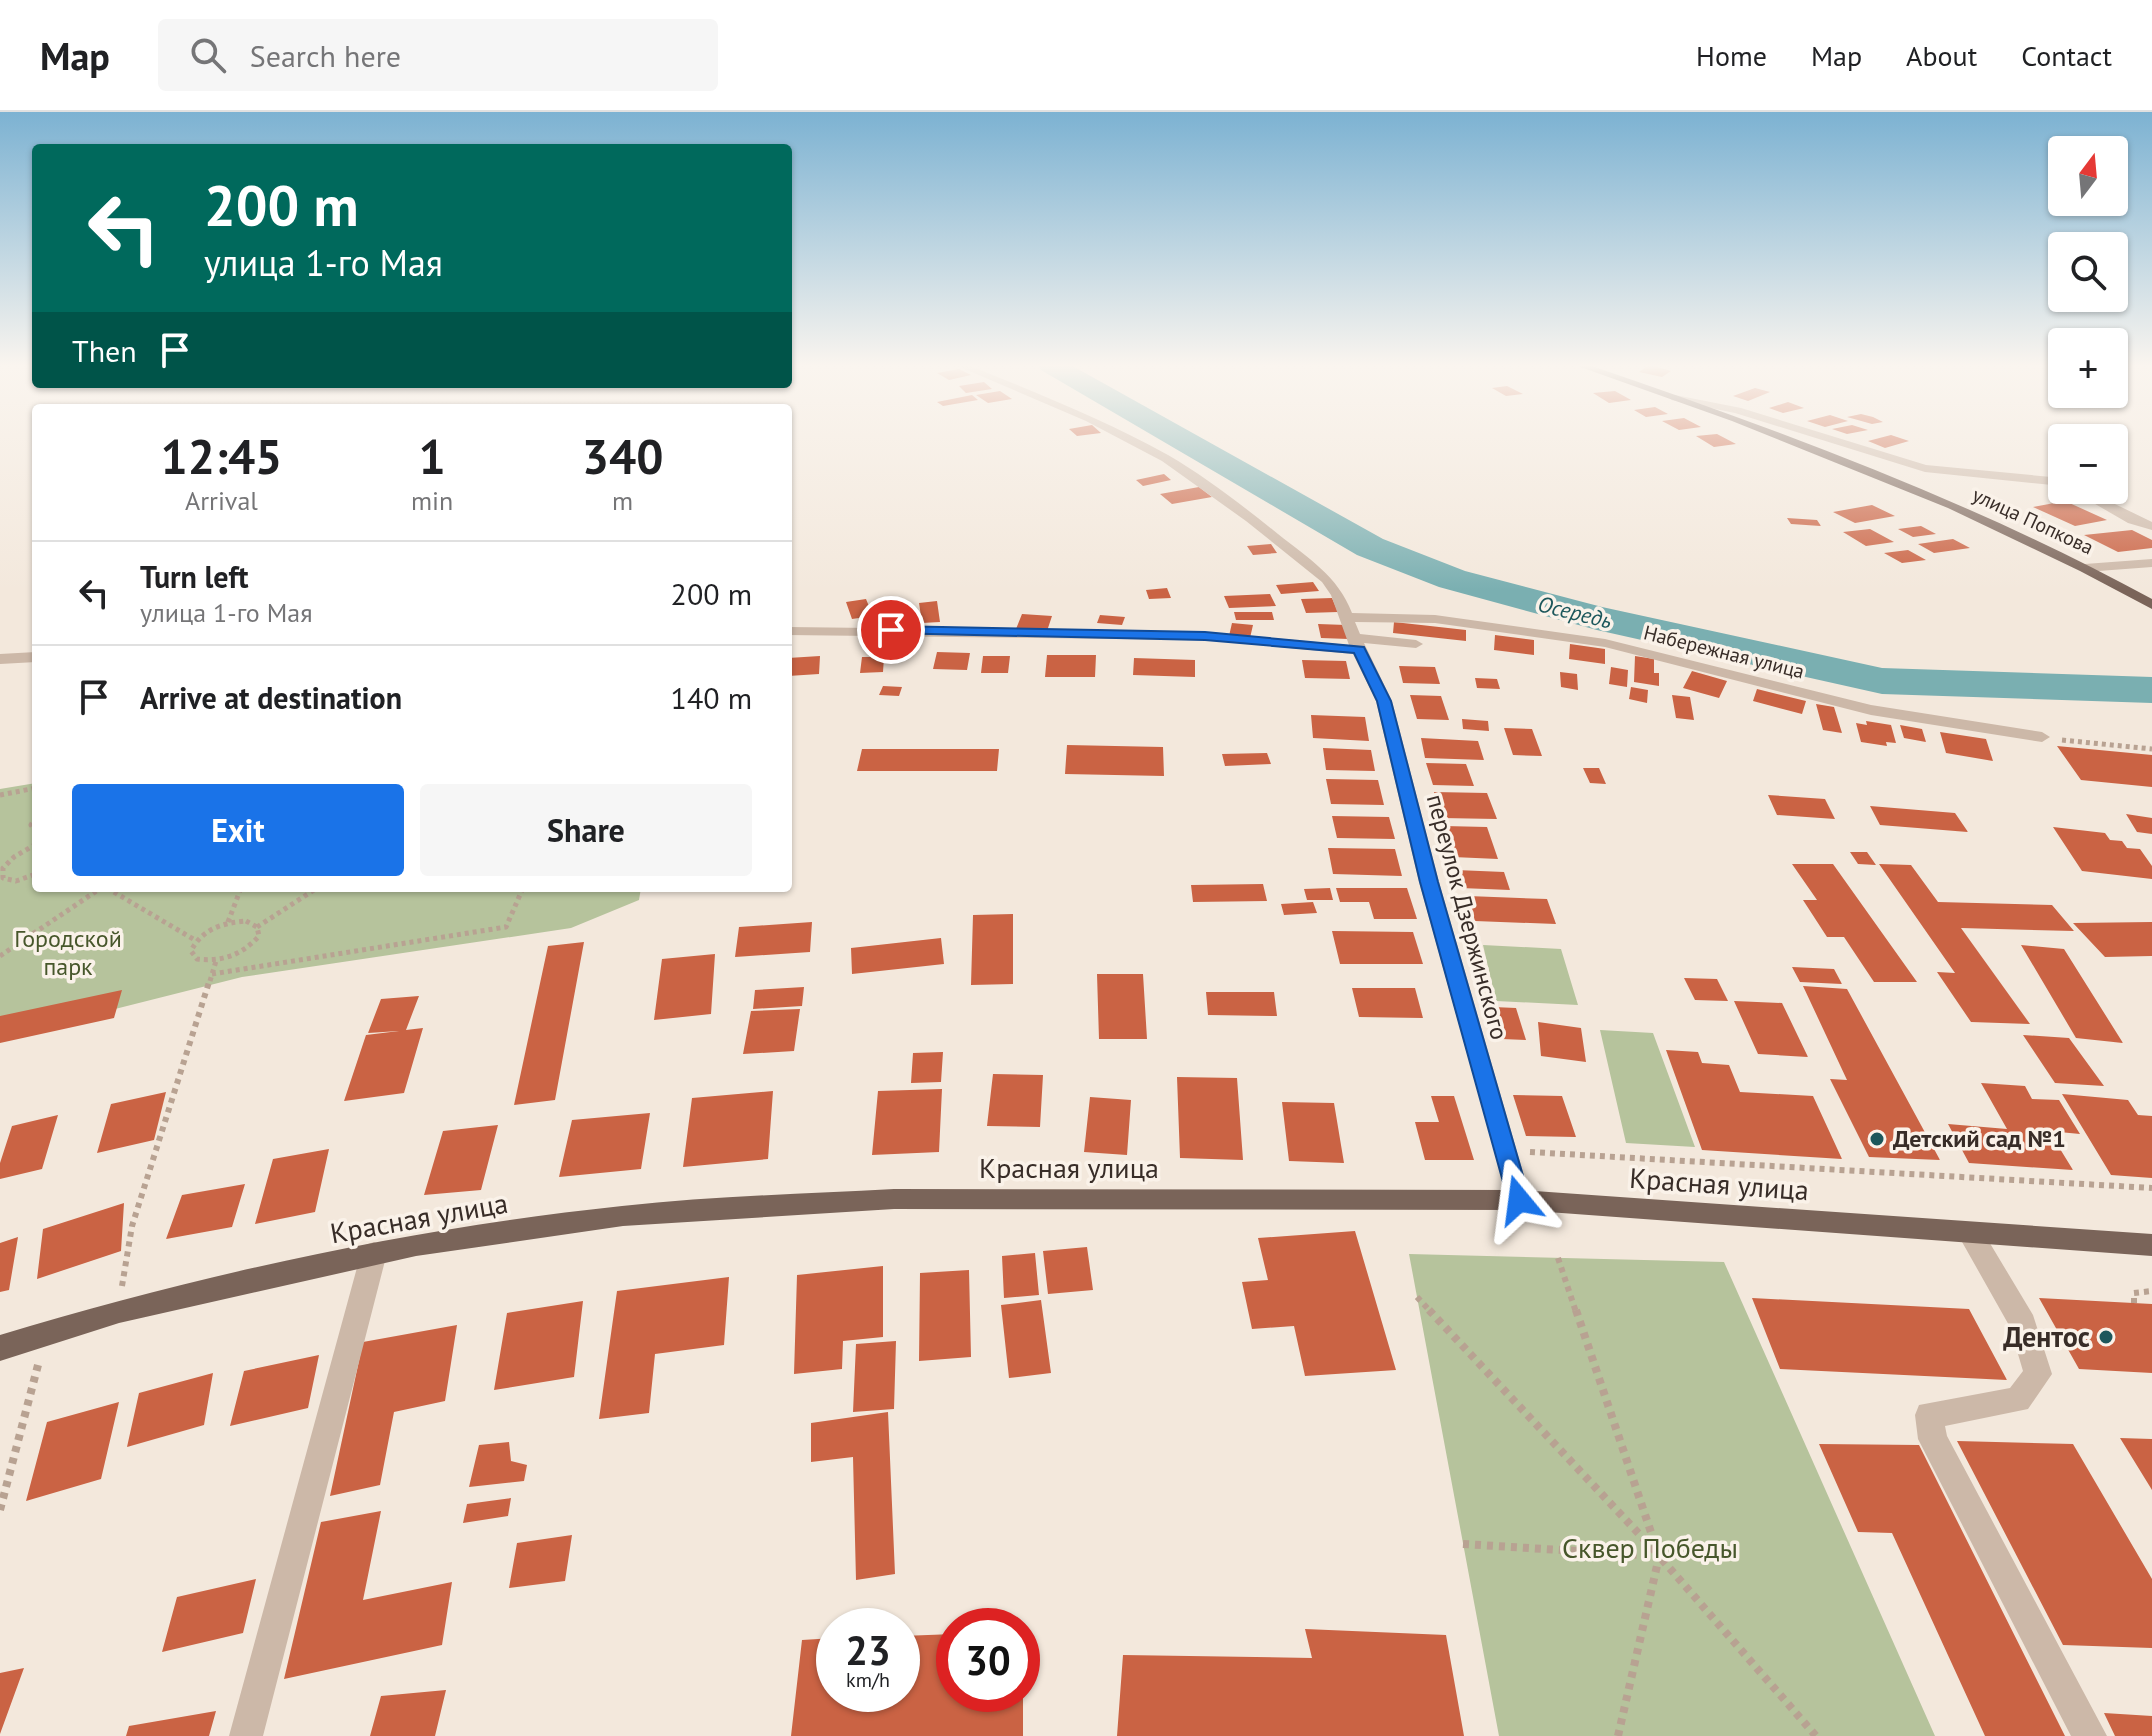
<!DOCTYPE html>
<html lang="en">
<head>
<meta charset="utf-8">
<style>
  :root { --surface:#fff; --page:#f6f6f6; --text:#202124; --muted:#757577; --line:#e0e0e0; --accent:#1a73e8 }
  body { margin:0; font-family:"PT Sans",sans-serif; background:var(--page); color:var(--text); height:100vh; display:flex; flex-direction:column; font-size:30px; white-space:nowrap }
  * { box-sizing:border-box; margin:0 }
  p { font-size:26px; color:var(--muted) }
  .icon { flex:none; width:44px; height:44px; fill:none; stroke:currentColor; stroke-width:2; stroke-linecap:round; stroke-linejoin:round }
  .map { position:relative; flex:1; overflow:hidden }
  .sheet { position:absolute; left:32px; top:292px; width:760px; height:488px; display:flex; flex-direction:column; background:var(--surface); border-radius:8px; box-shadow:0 2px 6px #0004 }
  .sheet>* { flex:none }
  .top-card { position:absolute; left:32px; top:32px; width:760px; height:244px; border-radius:8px; box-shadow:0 2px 6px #0004; background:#00695c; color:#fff; overflow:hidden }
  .needle { width:52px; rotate:16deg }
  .fabs { position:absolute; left:2048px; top:24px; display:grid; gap:16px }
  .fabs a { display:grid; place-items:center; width:80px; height:80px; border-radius:8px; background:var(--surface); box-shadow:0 2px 6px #0004; font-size:40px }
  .speed { position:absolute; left:816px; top:1496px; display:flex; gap:16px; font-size:40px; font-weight:700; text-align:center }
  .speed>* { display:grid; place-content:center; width:104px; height:104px; border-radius:50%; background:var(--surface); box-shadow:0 2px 6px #0004; line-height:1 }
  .speed small { font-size:20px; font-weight:400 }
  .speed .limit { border:12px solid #d22; background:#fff; color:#111 }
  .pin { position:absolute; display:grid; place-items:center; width:68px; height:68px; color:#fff; margin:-34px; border:4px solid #fff; border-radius:50%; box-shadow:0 2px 8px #0007 }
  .me { position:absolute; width:88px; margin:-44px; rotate:344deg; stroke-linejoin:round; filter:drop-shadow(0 0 6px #0008) }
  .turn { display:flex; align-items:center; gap:28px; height:168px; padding:0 40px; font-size:36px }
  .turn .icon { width:104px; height:104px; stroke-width:2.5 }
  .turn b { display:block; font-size:56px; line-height:68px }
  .then { display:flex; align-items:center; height:76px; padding:0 40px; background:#0003; gap:16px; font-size:30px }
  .eta { display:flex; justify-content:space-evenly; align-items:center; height:136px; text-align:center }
  .eta b { font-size:48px; font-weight:600; line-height:56px }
  .button { display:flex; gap:16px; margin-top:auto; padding:16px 40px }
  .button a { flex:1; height:92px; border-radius:8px; background:var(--accent); color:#fff; font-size:32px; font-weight:600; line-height:92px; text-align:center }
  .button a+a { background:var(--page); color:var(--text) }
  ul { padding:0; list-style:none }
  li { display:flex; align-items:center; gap:24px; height:104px; padding:0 40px; border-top:2px solid var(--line) }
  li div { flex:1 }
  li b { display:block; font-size:30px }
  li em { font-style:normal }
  header { display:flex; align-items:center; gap:48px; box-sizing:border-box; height:112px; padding:0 40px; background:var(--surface); border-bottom:2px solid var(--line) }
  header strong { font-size:38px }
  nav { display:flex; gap:44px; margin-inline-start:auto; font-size:28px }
  .search { width:560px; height:72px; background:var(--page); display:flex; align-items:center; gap:20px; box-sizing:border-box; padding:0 28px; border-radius:8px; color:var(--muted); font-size:30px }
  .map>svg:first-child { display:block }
</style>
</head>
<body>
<header>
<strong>Map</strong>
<div class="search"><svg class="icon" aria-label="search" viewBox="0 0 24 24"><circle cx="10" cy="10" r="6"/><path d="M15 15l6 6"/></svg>Search here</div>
<nav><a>Home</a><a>Map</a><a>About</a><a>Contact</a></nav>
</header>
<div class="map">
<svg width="2152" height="1624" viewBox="0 0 2152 1624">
  <rect width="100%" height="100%" fill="#f3e8dc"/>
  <path fill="#b6c39c" d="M36,671V776H641L639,788L571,816L242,865L0,926V677Z
    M1483,833L1561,837L1578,893L1496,889Z
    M1600,918L1653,921L1695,1035L1626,1031Z
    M1409,1142L1724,1150L1935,1624H1499Z"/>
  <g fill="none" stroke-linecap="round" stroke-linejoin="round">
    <path fill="#7aafb1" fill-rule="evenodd" d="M1037,252H1069L1383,427L1465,459L1602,495L1882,556L2152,565V591L1882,582L1597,518L1439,475L1357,443L1041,258Z"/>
  </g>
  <path fill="#ca6344" d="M1649,253L1661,256L1671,259L1662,265L1639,260Z
    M959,257L971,263L949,268L937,261Z
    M984,270L992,277L966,281L959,274Z
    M1507,274L1523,282L1506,284L1492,276Z
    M1755,276L1770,280L1748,289L1733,284Z
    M1000,279L1012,287L988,291L976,283Z
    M1615,279L1631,288L1609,291L1593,281Z
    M972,283L978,288L943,294L937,290Z
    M1788,290L1804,296L1783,301L1769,296Z
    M1655,295L1668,302L1646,305L1634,298Z
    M1861,302L1873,305L1883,310L1872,312L1847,305Z
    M1830,303L1848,309L1825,315L1807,309Z
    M1684,306L1701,315L1679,318L1662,309Z
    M1092,313L1101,321L1077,324L1069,317Z
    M1852,313L1868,318L1847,322L1832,317Z
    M1717,322L1736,332L1714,335L1696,324Z
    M1891,323L1909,329L1885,336L1868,329Z
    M1164,362L1171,368L1143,374L1136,368Z
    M1199,375L1212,385L1172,392L1160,382Z
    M2065,389L2107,408L2075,414L2033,395Z
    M1872,393L1895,404L1855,411L1833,400Z
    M1787,406L1817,408L1821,414L1791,412Z
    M1921,414L1936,422L1913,425L1898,417Z
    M1870,417L1894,430L1866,434L1843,420Z
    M2132,418L2152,428V436L2118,440L2084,423Z
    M1953,427L1970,436L1934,441L1918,432Z
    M1271,432L1277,441L1253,443L1247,434Z
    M1908,438L1926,448L1902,451L1884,441Z
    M1313,470L1319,479L1281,482L1276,473Z
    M1167,476L1171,486L1149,487L1146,478Z
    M1270,482L1276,494L1229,496L1224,484Z
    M903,486L909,507L887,509L881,488Z
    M1332,486L1338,500L1306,501L1301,487Z
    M866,487L873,504L852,507L846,490Z
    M937,489L940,510L922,511L919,491Z
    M1234,500H1272L1274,508H1236Z
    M1022,502L1052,504L1047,519L1016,517Z
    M1100,503L1125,505L1122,513L1097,511Z
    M1394,510L1466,518V529L1393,521Z
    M1232,511L1253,513L1250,526L1229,524Z
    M1318,512L1346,513L1349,527L1321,526Z
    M1495,523L1534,528V543L1494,538Z
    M1570,532L1605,537V552L1569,547Z
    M937,540L970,541L967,558L933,557Z
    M1047,543H1096L1095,565H1045Z
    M820,544L819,562L788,564V546Z
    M983,544H1010L1008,561H981Z
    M1635,544L1654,547V561H1659V574L1634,570Z
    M862,545H884L883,560L860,561Z
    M1134,546L1195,548V565L1133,563Z
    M1302,548L1346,549L1350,567L1305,566Z
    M1399,554L1435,555L1440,572L1403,571Z
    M1611,555L1628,558L1627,575L1609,572Z
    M1692,559L1727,569L1719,586L1683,576Z
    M1560,560L1577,562L1578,578L1561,575Z
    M1475,566L1497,567L1500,577L1477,576Z
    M883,574L902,575L899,584L879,583Z
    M1631,575L1648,578L1647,591L1629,587Z
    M1757,577L1806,589L1802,602L1753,589Z
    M1410,583L1441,584L1449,608L1417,607Z
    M1672,583L1690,585L1694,608L1676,606Z
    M1816,592L1834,595L1842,621L1823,618Z
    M1311,603L1365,605L1369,629L1313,626Z
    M1462,607L1488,609L1489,619L1463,617Z
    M1866,609L1891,613L1896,631L1886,630L1887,634L1861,630L1856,611L1867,613Z
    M1900,613L1922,617L1926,630L1904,626Z
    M1504,616L1532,617L1542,644L1513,643Z
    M1940,620L1986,627L1993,649L1946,641Z
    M1421,626L1478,629L1484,648L1425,646Z
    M1067,633L1163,635L1164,664L1065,662Z
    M2057,634L2152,643V675L2081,668Z
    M1323,636L1371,638L1375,659L1326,658Z
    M862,637H999L997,659H857Z
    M1267,641L1271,652L1225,654L1222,642Z
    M1426,651L1466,652L1474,674L1433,673Z
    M1583,656H1599L1606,672L1590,671Z
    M1326,667L1378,668L1384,693L1331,692Z
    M1434,680L1487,681L1497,707L1442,706Z
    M1768,683L1825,687L1835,707L1777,703Z
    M1870,694L1955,701L1968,720L1880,713Z
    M2126,702L2152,706V722L2137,720Z
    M1332,704L1389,705L1395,727L1337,726Z
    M1444,714L1487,715L1498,747L1453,745Z
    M2053,715L2105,721L2110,728L2122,729L2127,736L2140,737L2152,754V767L2082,759Z
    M1328,736L1395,737L1402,764L1333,762Z
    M1850,740H1867L1876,753L1858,752Z
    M1792,752H1833L1917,870H1874L1844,825H1827L1803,788H1817Z
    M1879,752L1911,753L1938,790L2052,793L2074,819L1961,816L2030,912L1971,910L1937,860L1955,861Z
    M1456,758L1504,760L1510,778L1461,776Z
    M1263,772L1267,789L1193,790L1191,773Z
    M1330,776L1333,788H1307L1304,777Z
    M1336,776H1407L1417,807H1374L1369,790H1340Z
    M1468,784L1547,787L1556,812L1475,809Z
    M1313,790L1317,801L1284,803L1281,792Z
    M1013,802V872L971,873L973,803Z
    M812,810L810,840L735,845L739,815Z
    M2152,810V844L2105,845L2073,811Z
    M1332,819L1413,820L1423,852H1340Z
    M941,826L944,852L852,862L851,836Z
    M584,830L555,988L514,993L548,834Z
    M2021,833L2064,837L2123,931L2076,926Z
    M715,842L711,902L654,908L662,847Z
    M1792,855L1834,857L1842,872L1800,870Z
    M1097,862H1143L1147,927H1099Z
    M1684,866L1717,867L1728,889L1695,888Z
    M1803,874L1847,877L1940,1048L1869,1045L1830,967L1847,968Z
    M804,875L802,894L753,897L755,878Z
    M1352,876H1415L1423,906L1359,905Z
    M122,878L114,906L0,931V904Z
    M1206,880H1274L1277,904L1208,903Z
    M419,884L406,918L423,916L404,981L344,989L366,923L399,919L368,921L381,887Z
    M1734,889L1782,891L1808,945L1758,942Z
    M1493,895L1516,896L1526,928L1502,927Z
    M800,897L794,939L743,942L751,899Z
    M1538,910L1581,916L1586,950L1541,944Z
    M2023,923L2069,926L2104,974L2055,971Z
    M1666,938L1698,940L1702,951L1729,953L1740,980L1813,984L1842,1047L1702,1038Z
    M943,940L941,970L911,971L913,941Z
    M993,962L1043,963L1040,1015L987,1014Z
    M1177,965L1237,966L1243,1048L1180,1046Z
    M1981,971L2025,974L2032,987L2059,988L2080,1022L2049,1019L2073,1058L1969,1051L1948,1012L2007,1017Z
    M942,977L939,1040L872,1043L878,979Z
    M773,979L768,1047L683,1055L692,986Z
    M166,980L154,1028L97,1041L111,992Z
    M2062,982L2128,988L2138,1003L2152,1004V1066L2111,1063Z
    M1513,983L1562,984L1576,1025L1526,1024Z
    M1431,984H1454L1474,1048H1425L1415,1010H1439Z
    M1090,985L1131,988L1127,1043L1084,1040Z
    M1282,990L1334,991L1344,1051L1289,1049Z
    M650,1001L641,1057L559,1065L572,1008Z
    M58,1003L42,1057L0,1067V1051L12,1014Z
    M498,1013L481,1078L424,1083L443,1019Z
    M329,1037L315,1100L255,1112L273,1047Z
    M245,1072L232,1115L166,1127L182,1083Z
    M124,1091L121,1139L37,1167L43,1117Z
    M1355,1119L1396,1258L1305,1264L1294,1214L1252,1217L1242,1170L1268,1168L1258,1126Z
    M18,1125L9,1178L0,1180V1131Z
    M1087,1135L1093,1178L1048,1182L1043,1139Z
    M1035,1141L1039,1183L1004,1186L1002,1144Z
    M883,1154V1225L843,1229L842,1257L794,1262L797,1163Z
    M969,1158L971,1245L919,1249L920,1161Z
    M729,1165L724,1233L655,1242L649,1301L599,1307L617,1179Z
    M1752,1186L1969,1197L2007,1268L1780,1257Z
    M2039,1186L2152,1192V1261L2079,1257Z
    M1041,1188L1051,1261L1009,1266L1001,1193Z
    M583,1189L574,1265L494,1278L507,1201Z
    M457,1213L445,1289L394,1300L380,1373L330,1384L363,1230Z
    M896,1229L894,1297L853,1300L856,1232Z
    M319,1243L308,1296L230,1314L244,1259Z
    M213,1261L204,1313L127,1335L139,1281Z
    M119,1290L101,1367L26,1389L47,1310Z
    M888,1300L895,1462L856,1468L853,1345L811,1350V1311Z
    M2120,1326L2152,1327V1378Z
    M1957,1329L2073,1332L2152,1467V1536L2063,1533Z
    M509,1330L511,1349L527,1353L524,1369L469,1375L479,1333Z
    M1819,1332L1919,1333L2065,1624H1985L1892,1421L1858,1420Z
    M511,1386L508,1404L463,1411L467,1392Z
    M381,1399L363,1488L452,1470L442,1533L284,1567L321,1410Z
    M572,1423L565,1469L509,1476L517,1431Z
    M256,1467L243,1521L162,1540L177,1485Z
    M1305,1517L1446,1523L1464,1624H1117L1123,1543L1312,1546Z
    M954,1522V1582H1023V1624H791L802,1528L834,1526V1582H902V1524Z
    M24,1556L0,1622V1561Z
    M446,1578L435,1624H370L381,1584Z
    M216,1599L209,1624H126L129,1614Z
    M2104,1601L2152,1604V1624H2115Z"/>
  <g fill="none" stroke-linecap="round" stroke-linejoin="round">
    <path stroke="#b8a292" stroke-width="5" stroke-dasharray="4 4" stroke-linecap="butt" d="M2062,628L2152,637
      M0,683L36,676
      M36,704L31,713L36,720
      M36,732L14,745L3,756V766L16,769L36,762
      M107,776L195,828
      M246,809L257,815L259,824C242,843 222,850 197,847L191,839C202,817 222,811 246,809Z
      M228,810L241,776
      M257,815L317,776
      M0,844L101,776
      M212,862L506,815L523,776
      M210,869L216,849"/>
    <path stroke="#b8a292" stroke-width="6" stroke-dasharray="5 5" stroke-linecap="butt" d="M1530,1040L2152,1076
      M1558,1146L1576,1200
      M122,1174L132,1114L210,867
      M1417,1185L1431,1200
      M2134,1191V1181L2152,1179"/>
    <path stroke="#b8a292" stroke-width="8" stroke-dasharray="6 6" stroke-linecap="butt" d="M1429,1198L1656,1440
      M1576,1198L1659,1444L1816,1624
      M0,1398L38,1253
      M1463,1432L1659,1444
      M1618,1624L1659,1445"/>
    <path fill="#ccb8a8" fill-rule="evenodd" d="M953,252H966C1034,280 1103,307 1168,343C1206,365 1243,394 1278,422C1308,446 1338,464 1352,501L1435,503L1605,527L1871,593L2042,620L2050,625L2042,630L1871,603L1605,535L1435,511L1355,510L1360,522L1416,528L1423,532L1416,536L1364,531L1392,589L1439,770L1531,1088L1528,1095L1519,1098L1510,1095L1419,770L1376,589L1353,542L1205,528L788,523V515L1205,520L1349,533L1331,483L1322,470L1246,409L1162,349L1086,309Z
      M1675,283L1741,296L1926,353L2062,366V374L1925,360L1735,301L1671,288V284Z
      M2071,378H2086L2152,410V418L2128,411Z
      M2152,447V455L2085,460L2078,456L2085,452Z
      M36,540V550L0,552V542Z
      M1970,1110L1979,1113L2033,1203L2052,1262L2028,1297L1945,1314L1947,1324L2107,1624H2071L1918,1327L1915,1303L1919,1293L2010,1276L2023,1259L2010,1215L1957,1121L1961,1113Z
      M374,1130L383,1133L387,1141L263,1624H229L361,1141L365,1133Z"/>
    <path fill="#7a6459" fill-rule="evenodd" d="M1572,252H1586C1779,318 1972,389 2152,487V497L2080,459L1948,396L1732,309Z
      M894,1077L1519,1078L2152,1122V1144L1519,1098L894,1097L623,1114L416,1144L119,1211L0,1249V1223C202,1162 412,1116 622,1094C712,1084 804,1082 894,1077Z"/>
  </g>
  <linearGradient id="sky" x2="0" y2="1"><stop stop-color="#7cb2d2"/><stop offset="0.53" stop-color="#faf5ef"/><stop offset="1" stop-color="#faf5ef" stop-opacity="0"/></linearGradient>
  <rect width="2152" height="479" fill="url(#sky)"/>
  <path fill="#1a73e8" stroke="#114b97" stroke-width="2" d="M891,514L1205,520L1364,535L1391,589L1438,770L1530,1088L1527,1094L1519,1097L1511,1094L1508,1088L1420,770L1377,589L1354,541L1205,528L887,521V515Z"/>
  <g fill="#1c575b" stroke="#faf2e9" stroke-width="3">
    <circle cx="1877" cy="1027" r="8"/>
    <circle cx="2106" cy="1225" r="8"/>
  </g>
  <g text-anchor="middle" stroke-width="7" stroke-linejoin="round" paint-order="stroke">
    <g font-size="20" fill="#382d28" stroke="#faf2e9">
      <text transform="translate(2033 409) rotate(25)" y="7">улица Попкова</text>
      <text transform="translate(1724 540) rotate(14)" y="7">Набережная улица</text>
    </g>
    <g font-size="22" font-style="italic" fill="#1c575b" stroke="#faf2e9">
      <text transform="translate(1575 500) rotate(14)" y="8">Осередь</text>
    </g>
    <g font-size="24" fill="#382d28" stroke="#faf2e9">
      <text transform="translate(1467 805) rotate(75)" y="8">переулок Дзержинского</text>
    </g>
    <g font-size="24" fill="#47572b" stroke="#faf2e9">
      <text x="68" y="835">Городской<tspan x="68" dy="28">парк</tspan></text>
    </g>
    <g font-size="24" font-weight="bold" fill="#382d28" stroke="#faf2e9" text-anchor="start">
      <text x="1893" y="1035">Детский сад №1</text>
    </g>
    <g font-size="28" fill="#382d28" stroke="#faf2e9">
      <text x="1069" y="1066">Красная улица</text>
      <text transform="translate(1719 1072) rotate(4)" y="10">Красная улица</text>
      <text transform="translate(419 1106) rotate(-10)" y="10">Красная улица</text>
    </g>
    <g font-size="28" font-weight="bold" fill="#382d28" stroke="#faf2e9" text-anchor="end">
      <text x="2090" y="1235">Дентос</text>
    </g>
    <g font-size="28" fill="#47572b" stroke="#faf2e9">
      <text x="1650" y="1446">Сквер Победы</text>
    </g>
  </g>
</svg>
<div class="fabs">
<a><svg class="needle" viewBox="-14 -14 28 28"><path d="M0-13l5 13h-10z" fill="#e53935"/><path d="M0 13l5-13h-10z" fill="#757577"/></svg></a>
<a><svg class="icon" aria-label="search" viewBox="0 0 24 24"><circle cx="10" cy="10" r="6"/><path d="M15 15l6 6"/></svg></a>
<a>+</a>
<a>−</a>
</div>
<div class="speed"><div>23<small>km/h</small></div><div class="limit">30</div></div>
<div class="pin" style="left:891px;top:518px;background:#d93025"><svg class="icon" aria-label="arrive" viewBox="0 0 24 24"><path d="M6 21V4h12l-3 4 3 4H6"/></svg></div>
<svg class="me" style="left:1519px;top:1088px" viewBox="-20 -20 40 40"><path d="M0-17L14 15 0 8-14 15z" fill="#1a73e8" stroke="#fff" stroke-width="4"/></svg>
<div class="top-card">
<div class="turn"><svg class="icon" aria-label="left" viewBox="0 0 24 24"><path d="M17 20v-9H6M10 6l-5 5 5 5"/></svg><div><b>200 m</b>улица 1-го Мая</div></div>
<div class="then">Then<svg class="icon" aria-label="arrive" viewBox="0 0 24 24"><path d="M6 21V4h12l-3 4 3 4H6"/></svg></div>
</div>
<section class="sheet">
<div class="eta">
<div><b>12:45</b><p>Arrival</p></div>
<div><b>1</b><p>min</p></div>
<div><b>340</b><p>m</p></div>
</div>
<ul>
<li><svg class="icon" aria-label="left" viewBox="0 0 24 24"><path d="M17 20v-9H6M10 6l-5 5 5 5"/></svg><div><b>Turn left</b><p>улица 1-го Мая</p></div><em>200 m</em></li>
<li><svg class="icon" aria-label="arrive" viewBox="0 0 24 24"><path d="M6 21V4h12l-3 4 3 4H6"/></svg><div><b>Arrive at destination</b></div><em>140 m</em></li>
</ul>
<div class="button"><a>Exit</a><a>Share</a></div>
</section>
</div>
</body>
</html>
